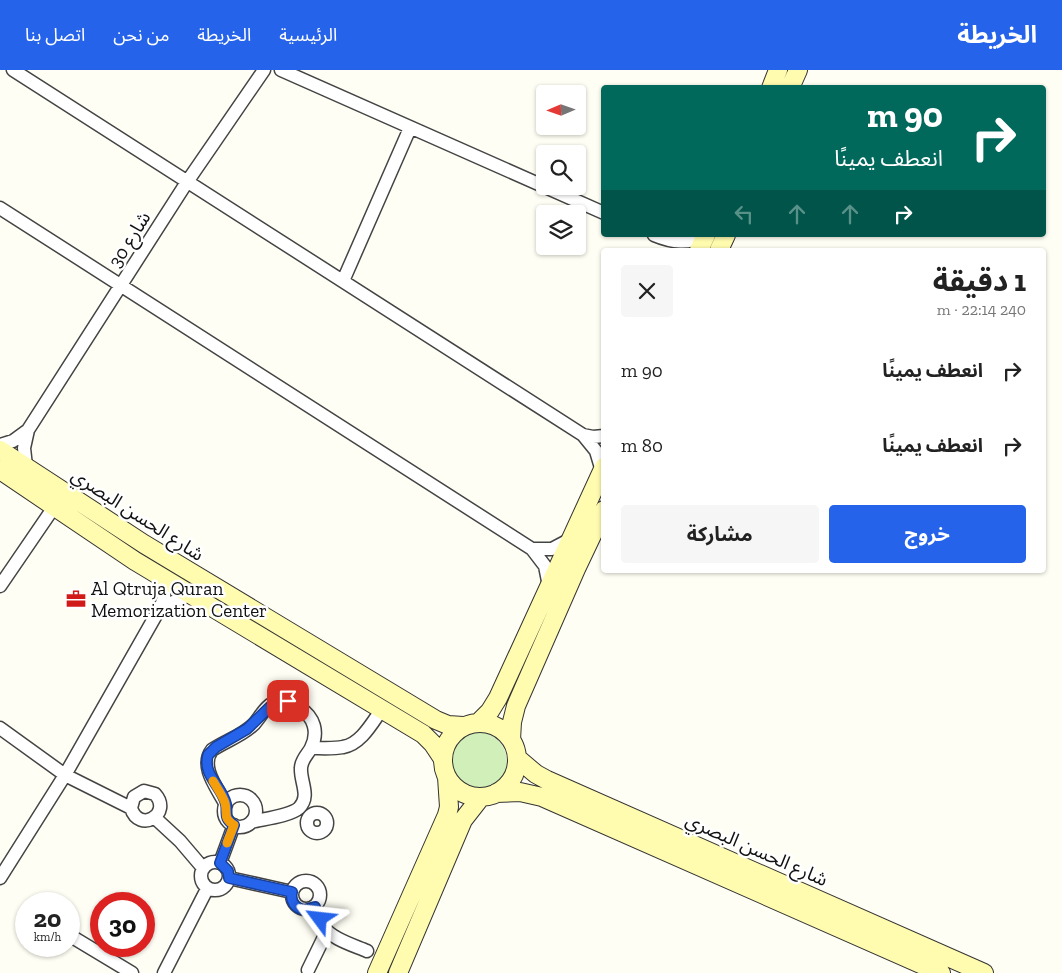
<!DOCTYPE html>
<html lang="ar">
<head>
<meta charset="utf-8">
<style>
  :root { --surface:#fff; --page:#f6f6f6; --text:#222; --muted:#767676; --accent:#2563eb }
  body { margin:0; font-family:"Zilla Slab","Noto Sans Arabic",serif; background:var(--page); color:var(--text); direction:rtl; height:100vh; display:flex; flex-direction:column; font-size:19px; white-space:nowrap }
  * { box-sizing:border-box; margin:0 }
  p { font-size:16px; color:var(--muted) }
  .icon { flex:none; width:28px; height:28px; fill:none; stroke:currentColor; stroke-width:2; stroke-linecap:round; stroke-linejoin:round }
  .map { position:relative; flex:1; overflow:hidden; direction:ltr }
  .sheet { position:absolute; left:601px; top:178px; width:445px; height:325px; display:flex; flex-direction:column; background:var(--surface); border-radius:5px; box-shadow:0 1px 4px #0004; direction:rtl }
  .sheet>* { flex:none }
  .guide { position:absolute; left:601px; top:15px; width:445px; height:152px; border-radius:5px; box-shadow:0 1px 4px #0004; direction:rtl; background:#00695c; color:#fff; overflow:hidden }
  .needle { width:32px; rotate:268deg }
  .controls { position:absolute; left:536px; top:15px; display:grid; gap:10px }
  .controls a { display:grid; place-items:center; width:50px; height:50px; border-radius:5px; background:var(--surface); box-shadow:0 1px 4px #0004; font-size:25px }
  .speed { position:absolute; left:15px; top:822px; display:flex; gap:10px; font-size:25px; font-weight:700; text-align:center }
  .speed>* { display:grid; place-content:center; width:65px; height:65px; border-radius:50%; background:var(--surface); box-shadow:0 1px 4px #0004; line-height:1 }
  .speed small { font-size:12px; font-weight:400 }
  .speed .limit { border:8px solid #d22; background:#fff; color:#111 }
  .pin { position:absolute; display:grid; place-items:center; width:42px; height:42px; color:#fff; margin:-21px; border-radius:10px; box-shadow:0 2px 8px #0006 }
  .me { position:absolute; width:55px; margin:-28px; rotate:300deg; stroke-linejoin:round; filter:drop-shadow(0 0 4px #0008) }
  .turn { display:flex; align-items:center; gap:18px; height:105px; padding:0 20px; font-size:22px }
  .turn .icon { width:65px; height:65px; stroke-width:2.5 }
  .turn b { display:block; font-size:35px; line-height:42px }
  .lanes { display:flex; align-items:center; height:48px; padding:0 20px; background:#0003; justify-content:center; gap:25px; direction:ltr }
  .lanes .off { opacity:.35 }
  .round { display:grid; place-items:center; flex:none; width:52px; height:52px; border-radius:5px; background:var(--page) }
  .head { display:flex; align-items:center; justify-content:space-between; height:85px; padding:0 20px }
  h1 { font-size:30px; font-weight:700; line-height:38px }
  .cta { display:flex; gap:10px; margin-top:auto; padding:10px 20px }
  .cta a { flex:1; height:58px; border-radius:5px; background:var(--accent); color:#fff; font-size:20px; font-weight:700; line-height:58px; text-align:center }
  .cta a+a { background:var(--page); color:var(--text) }
  ul { padding:0; list-style:none }
  li { display:flex; align-items:center; gap:15px; height:75px; padding:0 20px }
  li div { flex:1 }
  li b { display:block; font-size:19px }
  li em { font-style:normal }
  header { display:flex; align-items:center; gap:30px; box-sizing:border-box; height:70px; padding:0 25px; background:var(--accent); color:#fff }
  header strong { font-size:24px }
  nav { display:flex; gap:28px; margin-inline-start:auto; font-size:18px }
  .map>svg:first-child { display:block }
</style>
</head>
<body>
<header>
<strong>الخريطة</strong>
<nav><a>الرئيسية</a><a>الخريطة</a><a>من نحن</a><a>اتصل بنا</a></nav>
</header>
<div class="map">
<svg width="1062" height="903" viewBox="0 0 1062 903">
  <rect width="100%" height="100%" fill="#fffef4"/>
  <path fill="#d1efb8" d="M445 692a31 31 0 1 1 62 0a31 31 0 1 1-62 0Z"/>
  <g fill="none" stroke-linecap="round" stroke-linejoin="round">
    <defs>
      <path id="street" d="M13,0L583,365L596,381L602,401
        M281,0L604,143
        M0,138L532,479L545,496L549,516
        M654,165C673,173 688,174 706,166
        M343,211L410,58
        M583,365L593,367L604,366
        M0,375L13,371L28,360L187,112L264,0
        M26,396L24,378L28,360
        M532,479H552L569,470
        M0,516L54,437
        M160,538L191,524
        M0,658L65,705L131,738C139,764 173,744 155,724L144,721L134,727L131,738
        M311,678C321,678 333,679 343,677C361,674 372,653 382,639
        M224 741a16 16 0 1 1 32 0a16 16 0 1 1-32 0Z
        M226,735C218,719 199,697 212,680C225,671 242,666 254,654C261,646 267,633 279,631C287,629 293,634 300,638C314,647 319,662 311,678C308,684 301,690 301,698C300,712 311,726 299,738C290,746 263,749 251,752
        M307 753a10 10 0 1 1 20 0a10 10 0 1 1-20 0Z
        M154,747L180,771L203,798
        M201 806a14 14 0 1 1 28 0a14 14 0 1 1-28 0Z
        M220,793L234,755
        M0,808L65,705L160,538L164,528L165,509
        M229,808L292,822
        M292 825a14 14 0 1 1 28 0a14 14 0 1 1-28 0Z
        M315,837C317,843 319,850 322,855C331,869 353,875 367,881
        M69,865L132,903
        M308,900L327,861
        M164,903L207,819"/>
      <path id="secondary" d="M771,18L778,0
        M790,18L798,0
        M699,180L706,165
        M719,180L726,165
        M0,380L144,474L436,650L448,655L463,656
        M0,400L135,491L423,664L433,674L443,689
        M479,652L490,641L498,628L604,397
        M443 690a37 37 0 1 1 74 0a37 37 0 1 1-74 0Z
        M511,670L512,652L516,636L576,499L604,440
        M517,688L536,704L547,710L984,903
        M496,723L520,722L542,727L941,903
        M377,903L447,745L449,737L447,707
        M398,903L463,750L481,727"/>
    </defs>
    <use href="#street" stroke="#444" stroke-width="15"/>
    <use href="#secondary" stroke="#333" stroke-width="20"/>
    <use href="#street" stroke="#fff" stroke-width="12"/>
    <use href="#secondary" stroke="#fffbaf" stroke-width="18"/>
  </g>
  <g fill="none" stroke-linecap="round" stroke-linejoin="round">
    <defs>
      <path id="route" d="M288,631L280,630L274,633L247,659L216,677L208,685C202,705 222,716 226,734C228,744 223,747 234,755L220,793L228,801L229,808L292,822C290,831 295,838 304,840L315,837L320,849"/>
    </defs>
    <use href="#route" stroke="#184099" stroke-width="12"/>
    <use href="#route" stroke="#2563eb" stroke-width="9"/>
    <path stroke="#f59e0b" stroke-width="9" d="M213,711C217,718 223,726 225,733C228,744 222,747 234,755L227,773"/>
  </g>
  <defs>
    <symbol id="office-bare" viewBox="-9 -9 18 18"><path d="M-6-3h4V-5.5h4V-3h4V5H-6ZM-1-4.5V-3h2v-1.5ZM-6 0V1H6V0Z" fill="#d11b18" stroke="#fff" stroke-width="2.5" paint-order="stroke"/></symbol>
  </defs>
  <g fill-rule="evenodd">
    <use href="#office-bare" x="62" y="515" width="28" height="28"/>
  </g>
  <g text-anchor="middle" stroke-width="5" stroke-linejoin="round" paint-order="stroke">
    <g font-size="19" fill="#111" stroke="#fff">
      <text transform="translate(129 169) rotate(-58)" y="7">شارع 30</text>
      <text transform="translate(138 444) rotate(33)" y="7">شارع الحسن البصري</text>
      <text transform="translate(757 779) rotate(24)" y="7">شارع الحسن البصري</text>
    </g>
    <g font-size="19" fill="#111" stroke="#fff" text-anchor="start">
      <text x="91" y="525">Al Qtruja Quran<tspan x="91" dy="22">Memorization Center</tspan></text>
    </g>
  </g>
</svg>
<div class="controls">
<a><svg class="needle" viewBox="-14 -14 28 28"><path d="M0-13l5 13h-10z" fill="#e53935"/><path d="M0 13l5-13h-10z" fill="#767676"/></svg></a>
<a><svg class="icon" aria-label="search" viewBox="0 0 24 24"><circle cx="10" cy="10" r="6"/><path d="M15 15l6 6"/></svg></a>
<a><svg class="icon" aria-label="layers" viewBox="0 0 24 24"><path d="M12 4l9 5-9 5-9-5zM3 14l9 5 9-5"/></svg></a>
</div>
<div class="speed"><div>20<small>km/h</small></div><div class="limit">30</div></div>
<div class="pin" style="left:288px;top:631px;background:#d93025"><svg class="icon" aria-label="arrive" viewBox="0 0 24 24"><path d="M6 21V4h12l-3 4 3 4H6"/></svg></div>
<svg class="me" style="left:320px;top:849px" viewBox="-20 -20 40 40"><path d="M0-17L14 15 0 8-14 15z" fill="#2563eb" stroke="#fff" stroke-width="4"/></svg>
<div class="guide">
<div class="turn"><svg class="icon" aria-label="right" viewBox="0 0 24 24"><path d="M7 20v-9h11M14 6l5 5-5 5"/></svg><div><b>90 m</b>انعطف يمينًا</div></div>
<div class="lanes"><svg class="icon off" aria-label="left" viewBox="0 0 24 24"><path d="M17 20v-9H6M10 6l-5 5 5 5"/></svg><svg class="icon off" aria-label="ahead" viewBox="0 0 24 24"><path d="M12 20V5M6 11l6-6 6 6"/></svg><svg class="icon off" aria-label="ahead" viewBox="0 0 24 24"><path d="M12 20V5M6 11l6-6 6 6"/></svg><svg class="icon" aria-label="right" viewBox="0 0 24 24"><path d="M7 20v-9h11M14 6l5 5-5 5"/></svg></div>
</div>
<section class="sheet">
<div class="head"><div><h1>1 دقيقة</h1><p>240 m · 22:14</p></div><a class="round"><svg class="icon" aria-label="close" viewBox="0 0 24 24"><path d="M6 6l12 12M18 6L6 18"/></svg></a></div>
<ul>
<li><svg class="icon" aria-label="right" viewBox="0 0 24 24"><path d="M7 20v-9h11M14 6l5 5-5 5"/></svg><div><b>انعطف يمينًا</b></div><em>90 m</em></li>
<li><svg class="icon" aria-label="right" viewBox="0 0 24 24"><path d="M7 20v-9h11M14 6l5 5-5 5"/></svg><div><b>انعطف يمينًا</b></div><em>80 m</em></li>
</ul>
<div class="cta"><a>خروج</a><a>مشاركة</a></div>
</section>
</div>
</body>
</html>
